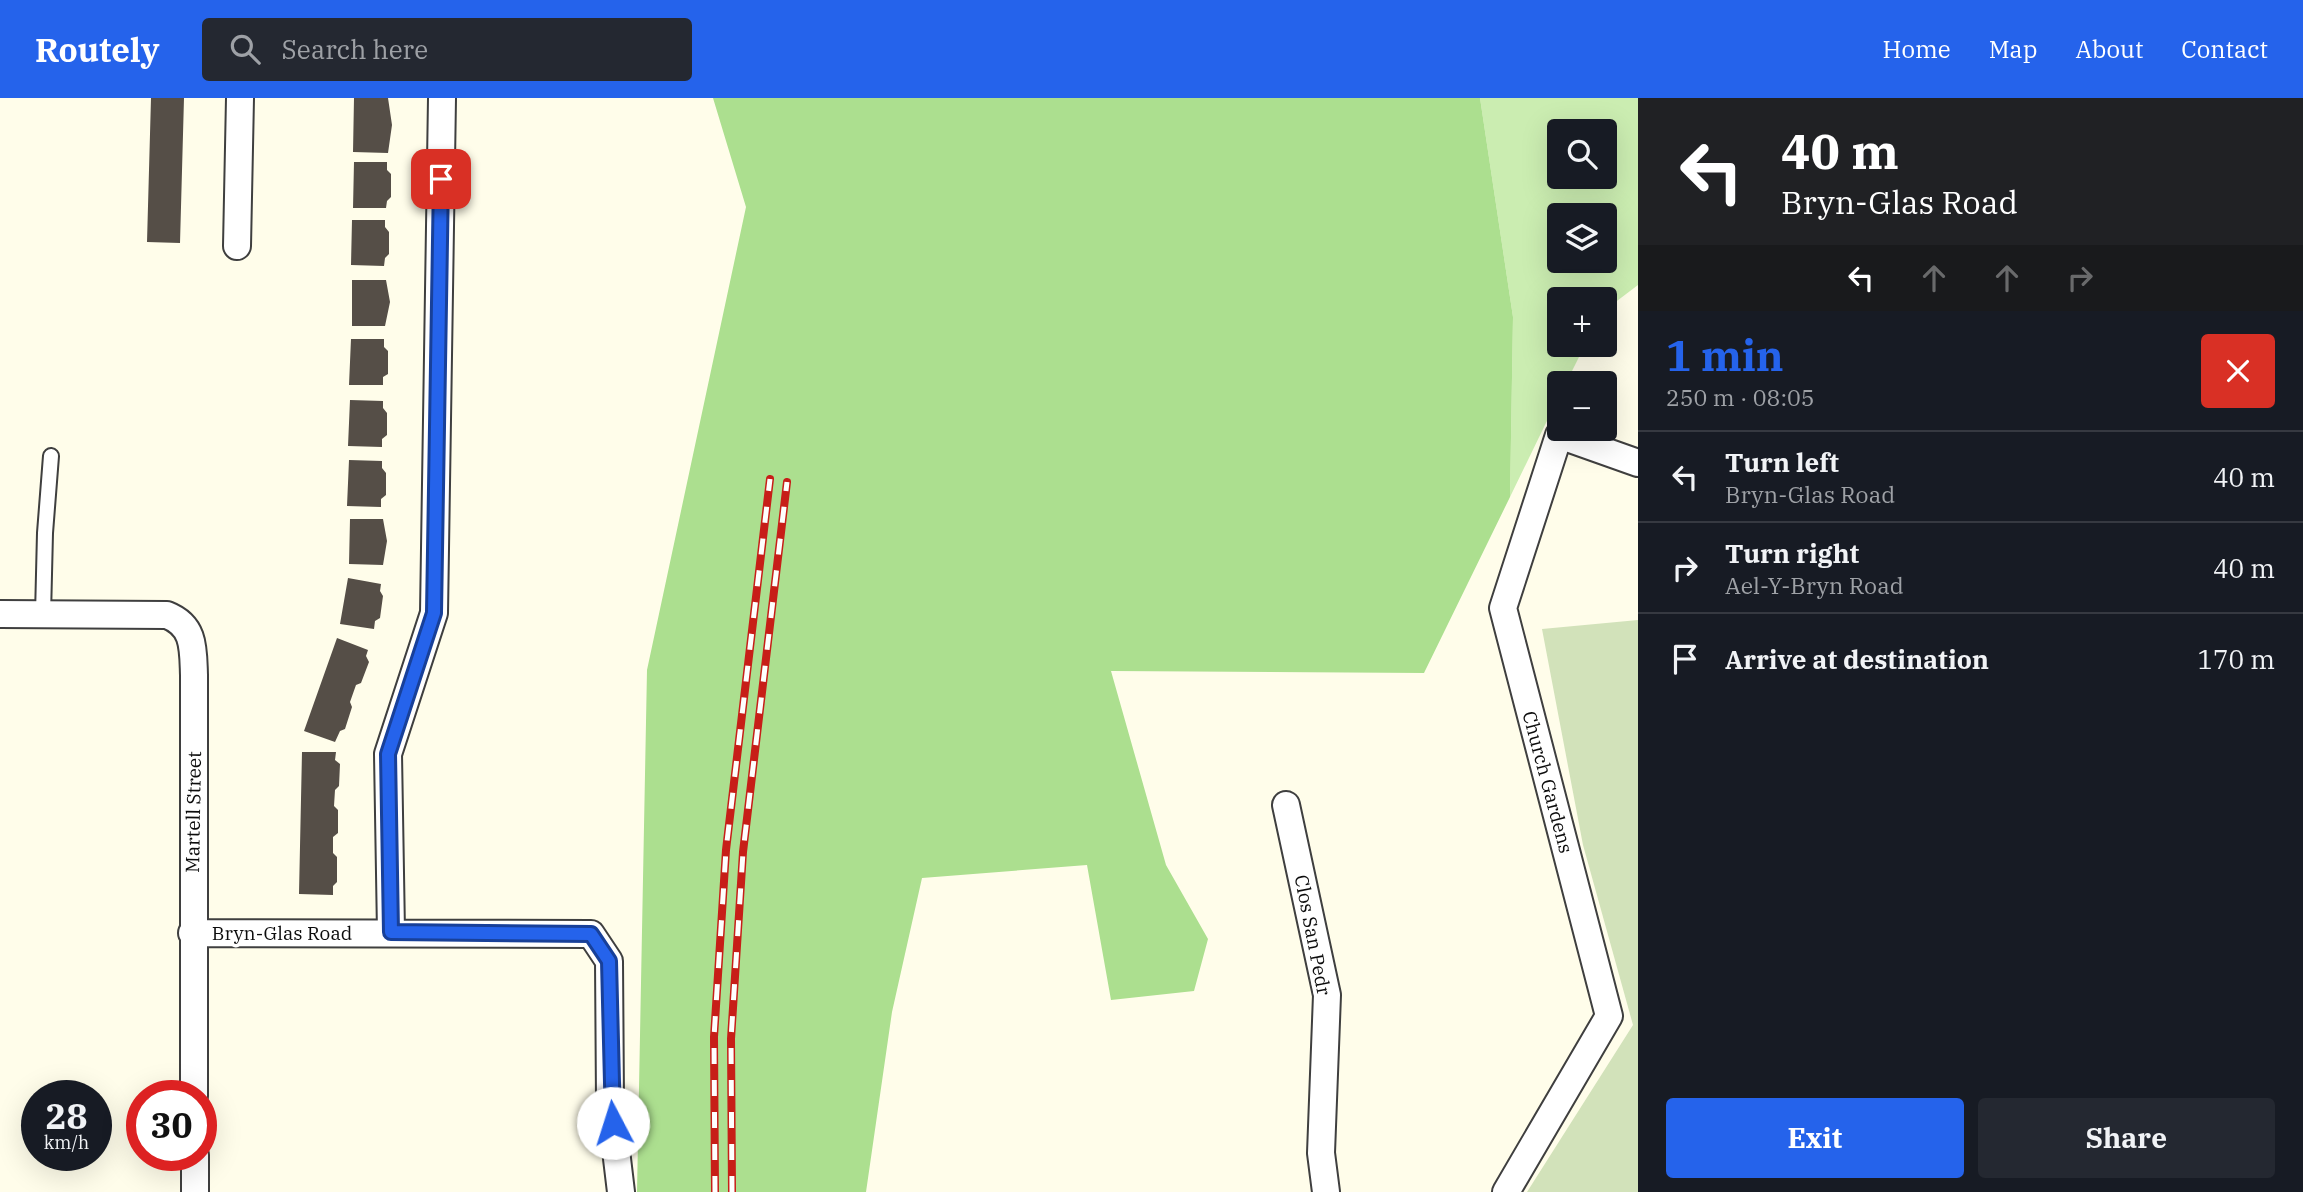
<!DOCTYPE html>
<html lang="en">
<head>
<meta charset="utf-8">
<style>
  :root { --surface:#171b24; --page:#242831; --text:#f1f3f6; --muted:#9ea1a6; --line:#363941; --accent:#2563eb }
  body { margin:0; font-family:"IBM Plex Serif",serif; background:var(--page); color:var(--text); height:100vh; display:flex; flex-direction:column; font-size:26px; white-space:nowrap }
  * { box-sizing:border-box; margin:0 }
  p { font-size:23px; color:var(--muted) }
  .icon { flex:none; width:38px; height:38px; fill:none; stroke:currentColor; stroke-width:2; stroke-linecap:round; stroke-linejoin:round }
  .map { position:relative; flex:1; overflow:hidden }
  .details { display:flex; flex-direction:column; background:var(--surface); width:665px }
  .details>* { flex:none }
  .hud { background:#202124; color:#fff; overflow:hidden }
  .fabs { position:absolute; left:1547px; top:21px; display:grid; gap:14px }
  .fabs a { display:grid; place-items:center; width:70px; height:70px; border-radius:7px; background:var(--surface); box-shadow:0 7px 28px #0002; font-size:35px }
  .speed { position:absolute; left:21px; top:982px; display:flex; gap:14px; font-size:35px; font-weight:700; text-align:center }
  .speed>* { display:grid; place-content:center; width:91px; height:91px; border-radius:50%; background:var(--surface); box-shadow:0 7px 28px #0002; line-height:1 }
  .speed small { font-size:18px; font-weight:400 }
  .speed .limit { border:10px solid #d22; background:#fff; color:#111 }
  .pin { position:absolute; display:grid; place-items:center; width:60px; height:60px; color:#fff; margin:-30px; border-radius:14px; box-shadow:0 4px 10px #0006 }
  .me { position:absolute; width:77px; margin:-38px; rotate:355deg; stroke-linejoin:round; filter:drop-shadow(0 0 5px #0008) }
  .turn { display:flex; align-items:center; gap:24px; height:147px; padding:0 28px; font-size:32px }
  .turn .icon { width:91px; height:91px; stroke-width:2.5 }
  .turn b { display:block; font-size:49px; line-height:60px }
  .lanes { display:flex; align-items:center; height:66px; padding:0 28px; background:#0003; justify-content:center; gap:35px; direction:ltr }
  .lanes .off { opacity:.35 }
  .round { display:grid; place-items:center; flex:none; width:74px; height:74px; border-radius:7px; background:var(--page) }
  .overview { display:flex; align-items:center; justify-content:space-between; height:119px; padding:0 28px }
  h1 { font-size:42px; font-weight:700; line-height:52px; color:var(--accent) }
  .button { display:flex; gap:14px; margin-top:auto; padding:14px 28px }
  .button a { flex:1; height:80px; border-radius:7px; background:var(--accent); color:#fff; font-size:28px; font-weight:700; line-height:80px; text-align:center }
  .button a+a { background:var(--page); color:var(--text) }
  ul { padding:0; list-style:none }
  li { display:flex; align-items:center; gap:21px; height:91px; padding:0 28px; border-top:2px solid var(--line) }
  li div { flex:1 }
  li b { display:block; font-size:26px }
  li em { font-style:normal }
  header { display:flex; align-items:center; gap:42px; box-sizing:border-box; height:98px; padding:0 35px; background:var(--accent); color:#fff }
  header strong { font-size:33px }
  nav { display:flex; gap:38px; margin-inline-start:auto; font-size:24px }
  .search { width:490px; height:63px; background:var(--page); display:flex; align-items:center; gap:18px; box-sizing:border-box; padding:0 24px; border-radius:7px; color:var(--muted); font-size:26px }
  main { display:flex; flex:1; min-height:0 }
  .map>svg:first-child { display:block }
</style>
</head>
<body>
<header>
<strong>Routely</strong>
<div class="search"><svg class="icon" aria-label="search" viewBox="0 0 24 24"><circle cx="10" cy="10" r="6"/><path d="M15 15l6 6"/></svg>Search here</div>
<nav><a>Home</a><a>Map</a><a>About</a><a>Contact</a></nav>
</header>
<main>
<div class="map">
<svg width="1638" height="1094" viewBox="0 0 1638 1094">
  <rect width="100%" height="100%" fill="#fffdea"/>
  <path fill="#cbedb1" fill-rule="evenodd" d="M1480,0H1638V187L1605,212V201H1559V247H1585L1566,285H1559V298L1510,399L1513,219ZM1559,33H1605V79H1559ZM1559,117H1605V163H1559Z"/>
  <path fill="#acdf8f" d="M713,0H1480L1513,219L1510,399L1424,575L1111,573L1166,767L1208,841L1194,893L1111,902L1087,767L922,780L892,914L866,1094H637L647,572L746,109Z"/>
  <path fill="#d2e2ba" d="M1638,522V1094H1527L1633,927L1583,747L1542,531Z"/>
  <path fill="#554e47" d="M151,0H184L180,145L147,144Z
    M354,0H388L392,27L388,55L353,54Z
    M354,64H387V72L391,76V99L387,103L386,110H353Z
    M352,122H385V129L389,134V156L385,160L384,168L351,167Z
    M352,182H386L390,204L385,228H352Z
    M351,241H384V249L388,253V276L383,279V287H349Z
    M350,302L383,303V310L387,315V337L382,341V349L348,348Z
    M349,362L382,363V370L386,375V397L381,401V409L347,408Z
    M350,421H383L387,443L383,467L349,466Z
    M348,480L381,486L380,493L383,498L380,520L375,523L374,531L340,526Z
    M337,540L368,552L366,558L369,564L361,585L356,587L350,604L352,609L345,631L340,633L335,644L304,633Z
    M302,654H336L335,662L340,666L339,688L335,692L334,708L338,712V735L333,739V755L337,759V784L333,788V797L299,796Z"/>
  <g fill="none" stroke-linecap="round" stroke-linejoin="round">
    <defs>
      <path id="lane" d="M43,517L45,435L51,358"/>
      <path id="street" d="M237,148L240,0
        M0,516L167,517C195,528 193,551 194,577V998
        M1286,707L1327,897L1321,1055L1326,1094
        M391,834L388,656L434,515L442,0
        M192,835L591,836L609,863L610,1002L621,1094
        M195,1057V1094
        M1506,1094L1609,918L1503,510L1559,337L1638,365"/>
    </defs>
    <use href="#lane" stroke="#3f3f3f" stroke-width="18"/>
    <use href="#street" stroke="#3f3f3f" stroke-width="30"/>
    <use href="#lane" stroke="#fff" stroke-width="14"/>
    <use href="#street" stroke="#fff" stroke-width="26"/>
    <defs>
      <path id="rail" d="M715,1094L714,939L726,752L770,381
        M732,1094L731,941L743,754L787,384"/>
    </defs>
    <use href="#rail" stroke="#c71e18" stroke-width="8"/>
    <use href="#rail" stroke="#fff" stroke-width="5" stroke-dasharray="16" stroke-linecap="butt"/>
  </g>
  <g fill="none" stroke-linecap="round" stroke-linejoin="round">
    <defs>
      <path id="route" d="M441,81L434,515L388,656L391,834L591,836L609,863L613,1025"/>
    </defs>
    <use href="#route" stroke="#184099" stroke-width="18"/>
    <use href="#route" stroke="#2563eb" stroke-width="12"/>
  </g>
  <g text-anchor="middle" stroke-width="7" stroke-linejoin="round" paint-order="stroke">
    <g font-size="19" fill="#0c0c0c" stroke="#fff">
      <text transform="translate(1548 684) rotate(75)" y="7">Church Gardens</text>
      <text transform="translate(193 714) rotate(-89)" y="7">Martell Street</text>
      <text x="282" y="842">Bryn-Glas Road</text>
      <text transform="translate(1313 837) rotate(79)" y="7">Clos San Pedr</text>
    </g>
  </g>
</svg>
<div class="fabs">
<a><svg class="icon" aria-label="search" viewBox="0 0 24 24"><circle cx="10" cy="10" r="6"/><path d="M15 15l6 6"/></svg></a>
<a><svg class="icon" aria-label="layers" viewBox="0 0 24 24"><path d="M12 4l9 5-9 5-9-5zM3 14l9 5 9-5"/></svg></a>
<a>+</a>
<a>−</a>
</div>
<div class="speed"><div>28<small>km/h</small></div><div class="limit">30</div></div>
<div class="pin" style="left:441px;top:81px;background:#d93025"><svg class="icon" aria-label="arrive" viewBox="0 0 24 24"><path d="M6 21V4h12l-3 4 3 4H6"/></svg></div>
<svg class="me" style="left:613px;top:1025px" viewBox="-20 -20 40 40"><circle r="19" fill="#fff"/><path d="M0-13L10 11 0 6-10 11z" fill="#2563eb"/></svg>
</div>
<section class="details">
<div class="hud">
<div class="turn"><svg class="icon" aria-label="left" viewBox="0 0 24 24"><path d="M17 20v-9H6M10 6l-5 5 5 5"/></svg><div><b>40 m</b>Bryn-Glas Road</div></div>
<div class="lanes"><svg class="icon" aria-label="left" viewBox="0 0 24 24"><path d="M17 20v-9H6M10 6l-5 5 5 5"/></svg><svg class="icon off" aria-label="ahead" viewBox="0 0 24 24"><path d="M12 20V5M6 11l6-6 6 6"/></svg><svg class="icon off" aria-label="ahead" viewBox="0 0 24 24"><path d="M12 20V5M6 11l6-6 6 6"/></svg><svg class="icon off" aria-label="right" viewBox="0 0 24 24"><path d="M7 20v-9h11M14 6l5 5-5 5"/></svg></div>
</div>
<div class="overview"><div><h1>1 min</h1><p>250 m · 08:05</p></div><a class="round" style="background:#d93025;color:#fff"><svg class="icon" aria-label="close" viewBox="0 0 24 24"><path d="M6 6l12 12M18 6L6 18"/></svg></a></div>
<ul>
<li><svg class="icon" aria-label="left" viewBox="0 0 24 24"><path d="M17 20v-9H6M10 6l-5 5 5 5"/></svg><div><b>Turn left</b><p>Bryn-Glas Road</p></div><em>40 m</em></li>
<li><svg class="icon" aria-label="right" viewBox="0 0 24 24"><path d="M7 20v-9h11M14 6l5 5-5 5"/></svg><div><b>Turn right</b><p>Ael-Y-Bryn Road</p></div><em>40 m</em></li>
<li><svg class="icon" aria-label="arrive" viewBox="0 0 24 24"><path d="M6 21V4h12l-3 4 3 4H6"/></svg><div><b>Arrive at destination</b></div><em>170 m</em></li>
</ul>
<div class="button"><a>Exit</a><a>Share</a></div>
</section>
</main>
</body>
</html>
